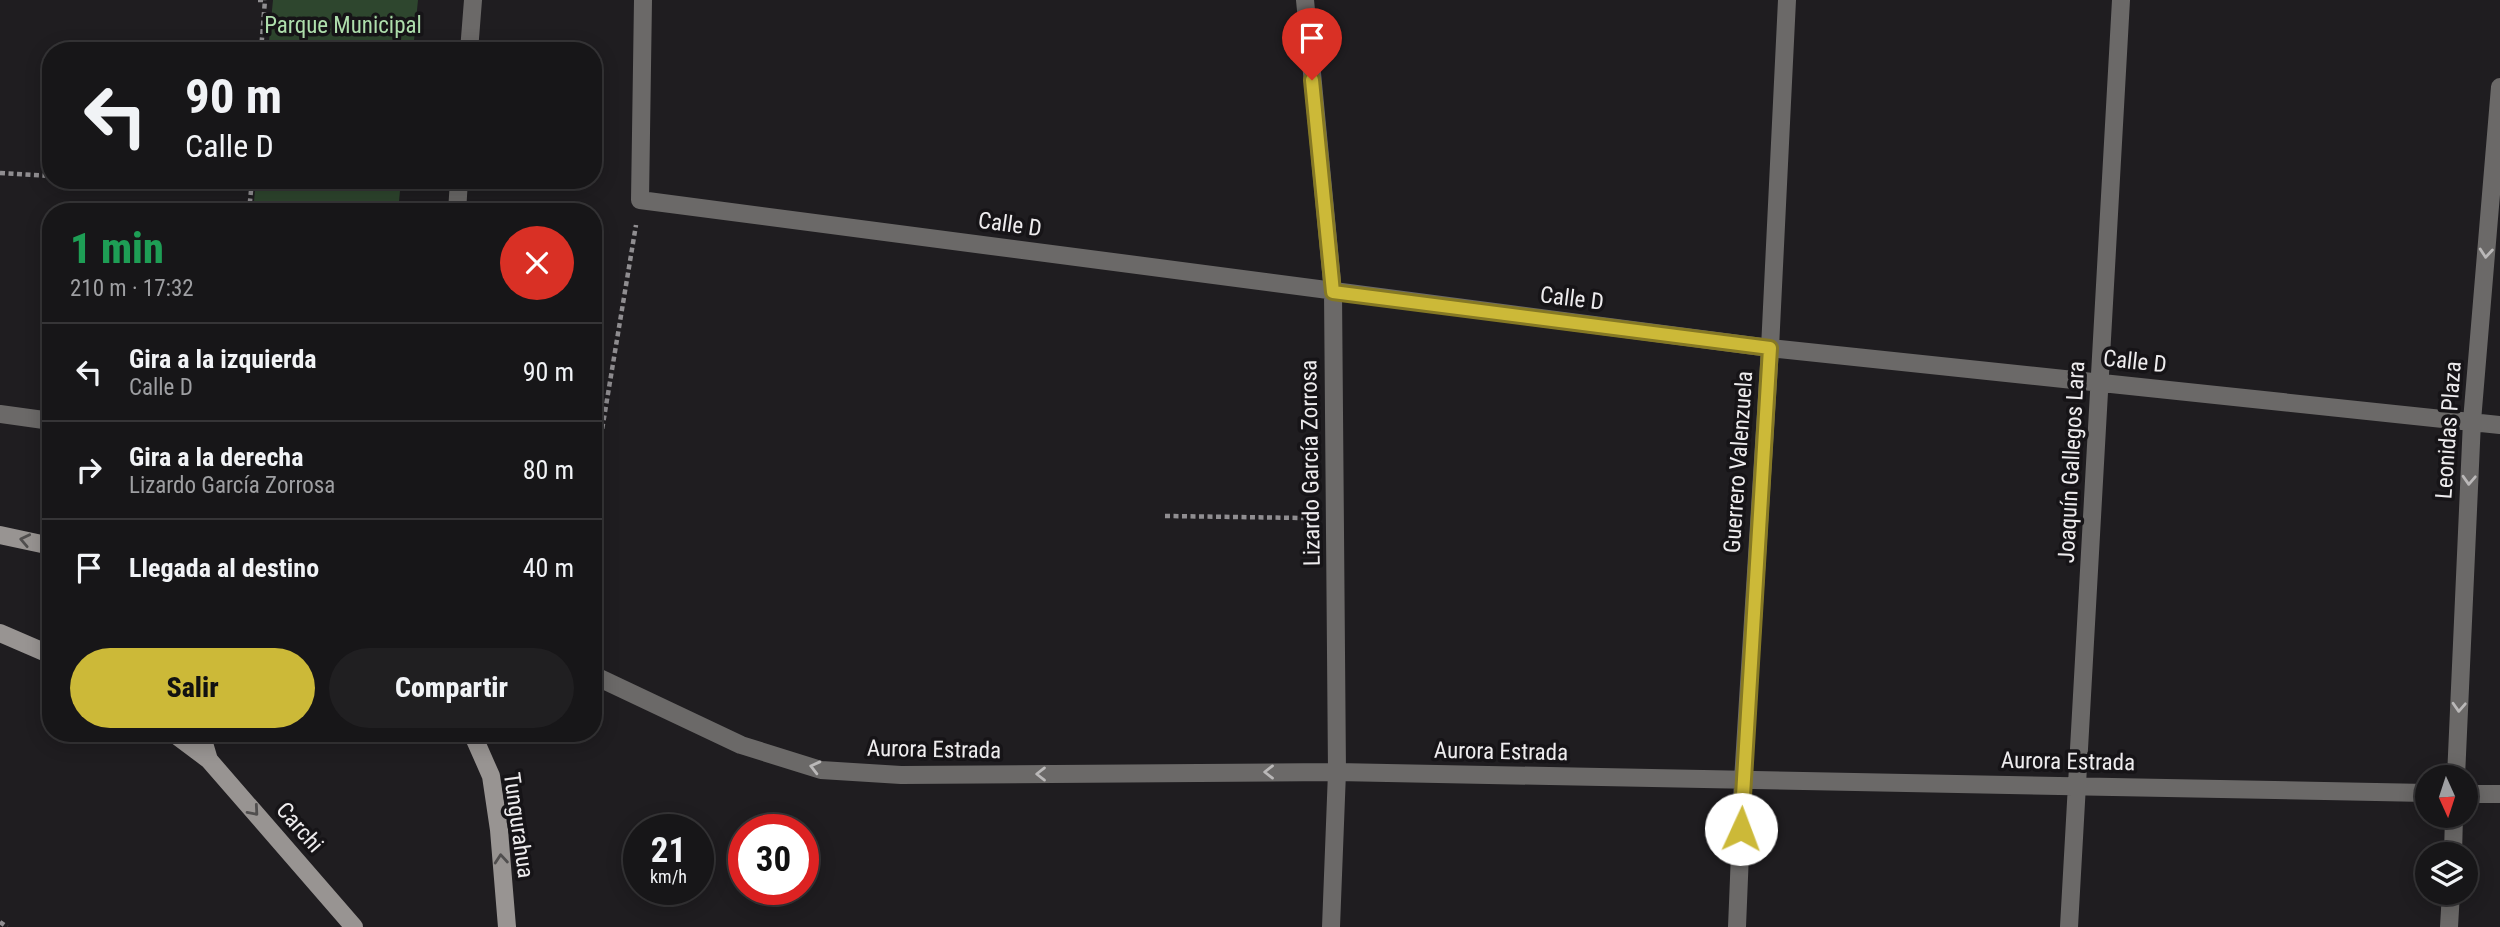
<!DOCTYPE html>
<html lang="es">
<head>
<meta charset="utf-8">
<style>
  :root { --surface:#171618; --page:#201f21; --text:#f1f3f6; --muted:#9e9fa2; --line:#363537; --accent:#ccb938 }
  body { margin:0; font-family:"Roboto Condensed",sans-serif; background:var(--page); color:var(--text); height:100vh; display:flex; flex-direction:column; font-size:26px; white-space:nowrap }
  * { box-sizing:border-box; margin:0 }
  p { font-size:23px; color:var(--muted) }
  .icon { flex:none; width:38px; height:38px; fill:none; stroke:currentColor; stroke-width:2; stroke-linecap:round; stroke-linejoin:round }
  .map { position:relative; flex:1; overflow:hidden }
  .drawer { position:absolute; left:42px; top:203px; width:560px; height:539px; display:flex; flex-direction:column; background:var(--surface); border-radius:28px; box-shadow:0 4px 18px #0003,0 0 0 2px var(--line) }
  .drawer>* { flex:none }
  .banner { position:absolute; left:42px; top:42px; width:560px; height:147px; border-radius:28px; box-shadow:0 4px 18px #0003,0 0 0 2px var(--line); background:#171618; color:var(--text); overflow:hidden }
  .needle { width:46px; rotate:177deg }
  .fabs { position:absolute; left:2415px; top:765px; display:grid; gap:14px }
  .fabs a { display:grid; place-items:center; width:63px; height:63px; border-radius:50%; background:var(--surface); box-shadow:0 4px 18px #0003,0 0 0 2px var(--line); font-size:35px }
  .speed { position:absolute; left:623px; top:814px; display:flex; gap:14px; font-size:35px; font-weight:700; text-align:center }
  .speed>* { display:grid; place-content:center; width:91px; height:91px; border-radius:50%; background:var(--surface); box-shadow:0 4px 18px #0003,0 0 0 2px var(--line); line-height:1 }
  .speed small { font-size:18px; font-weight:400 }
  .speed .limit { border:10px solid #d22; background:#fff; color:#111 }
  .pin { position:absolute; display:grid; place-items:center; width:60px; height:60px; color:#fff; margin:-72px -30px; border-radius:50% 50% 50% 0; rotate:-45deg; box-shadow:0 0 7px #0007 }
  .pin .icon { rotate:45deg }
  .me { position:absolute; width:77px; margin:-38px; rotate:2deg; stroke-linejoin:round; filter:drop-shadow(0 0 5px #0008) }
  .turn { display:flex; align-items:center; gap:24px; height:147px; padding:0 28px; font-size:32px }
  .turn .icon { width:91px; height:91px; stroke-width:2.5 }
  .turn b { display:block; font-size:49px; line-height:60px }
  .round { display:grid; place-items:center; flex:none; width:74px; height:74px; border-radius:37px; background:var(--page) }
  .head { display:flex; align-items:center; justify-content:space-between; height:119px; padding:0 28px }
  h1 { font-size:42px; font-weight:800; line-height:52px; color:#1e9e55 }
  .cta { display:flex; gap:14px; margin-top:auto; padding:14px 28px }
  .cta a { flex:1; height:80px; border-radius:42px; background:var(--accent); color:#111; font-size:28px; font-weight:800; line-height:80px; text-align:center }
  .cta a+a { background:var(--page); color:var(--text) }
  ul { padding:0; list-style:none }
  li { display:flex; align-items:center; gap:21px; height:98px; padding:0 28px; border-top:2px solid var(--line) }
  li div { flex:1 }
  li b { display:block; font-size:26px }
  li em { font-style:normal }
  .map>svg:first-child { display:block }
</style>
</head>
<body>
<div class="map">
<svg width="2500" height="927" viewBox="0 0 2500 927">
  <rect width="100%" height="100%" fill="#1f1d20"/>
  <path fill="#2e462e" d="M273,0H418L413,51H268Z
    M256,180H401L398,212H253Z"/>
  <g fill="none" stroke-linecap="round" stroke-linejoin="round">
    <path stroke="#908e91" stroke-width="4.5" stroke-dasharray="5 3.5" stroke-linecap="butt" d="M258,0H265
      M261,51L265,0
      M0,173L51,176
      M131,180L251,187
      M249,212L252,180
      M593,461L599,448L636,225
      M1165,516L1306,518
      M0,922L7,927"/>
    <path stroke="#6b6968" stroke-width="18" d="M0,414L51,421"/>
    <path stroke="#6b6968" stroke-width="18" d="M643,0L640,200L1770,348L2500,425
      M1305,0L1333,292L1337,772L1331,927
      M469,51L473,0
      M457,212L459,180
      M593,675L741,745L821,770L901,775L1337,772L2427,793
      M2456,777L2472,421L2500,87
      M2466,794H2500
      M2453,854L2454,816
      M1737,927L1743,780L1770,348L1787,0
      M2069,927L2121,0
      M2449,927L2451,892"/>
    <path stroke="#989492" stroke-width="18" d="M0,535L51,546
      M0,633L51,655
      M173,733L209,760L354,927
      M201,733L209,760
      M472,733L491,776L499,830L507,927"/>
  </g>
  <defs><path id="oneway-chevron" d="M-2-3.5L2.5 0L-2 3.5" fill="none" stroke-width="1.6" stroke-linecap="round" stroke-linejoin="round" transform="scale(1.75)"/></defs>
  <g stroke="#bab8b8">
    <use href="#oneway-chevron" transform="translate(2486 253) rotate(95)"/>
    <use href="#oneway-chevron" transform="translate(2469 480) rotate(93)"/>
    <use href="#oneway-chevron" transform="translate(2459 707) rotate(93)"/>
    <use href="#oneway-chevron" transform="translate(815 767) rotate(-166)"/>
    <use href="#oneway-chevron" transform="translate(1269 772) rotate(180)"/>
    <use href="#oneway-chevron" transform="translate(1041 774) rotate(180)"/>
  </g>
  <g stroke="#504e4e">
    <use href="#oneway-chevron" transform="translate(25 540) rotate(-168)"/>
    <use href="#oneway-chevron" transform="translate(254 811) rotate(49)"/>
    <use href="#oneway-chevron" transform="translate(501 859) rotate(-95)"/>
  </g>
  <g fill="none" stroke-linecap="round" stroke-linejoin="round">
    <defs>
      <path id="route" d="M1312,80L1333,292L1770,348L1741,829"/>
    </defs>
    <use href="#route" stroke="#857824" stroke-width="18"/>
    <use href="#route" stroke="#ccb938" stroke-width="12"/>
  </g>
  <g text-anchor="middle" stroke-width="7" stroke-linejoin="round" paint-order="stroke">
    <g font-size="23" fill="#aedeac" stroke="#161417">
      <text x="343" y="33">Parque Municipal</text>
    </g>
    <g font-size="23" fill="#eeecee" stroke="#161417">
      <text transform="translate(1010 224) rotate(8)" y="8">Calle D</text>
      <text transform="translate(1572 298) rotate(7)" y="8">Calle D</text>
      <text transform="translate(2135 361) rotate(6)" y="8">Calle D</text>
      <text transform="translate(2448 430) rotate(-86)" y="8">Leonidas Plaza</text>
      <text transform="translate(1738 462) rotate(-86)" y="8">Guerrero Valenzuela</text>
      <text transform="translate(2071 462) rotate(-87)" y="8">Joaquín Gallegos Lara</text>
      <text transform="translate(1310 463) rotate(-91)" y="8">Lizardo García Zorrosa</text>
      <text transform="translate(934 749) rotate(1)" y="8">Aurora Estrada</text>
      <text transform="translate(1501 751) rotate(1)" y="8">Aurora Estrada</text>
      <text transform="translate(2068 761) rotate(1)" y="8">Aurora Estrada</text>
      <text transform="translate(519 825) rotate(82)" y="8">Tungurahua</text>
      <text transform="translate(300 827) rotate(49)" y="8">Carchi</text>
    </g>
  </g>
</svg>
<div class="fabs">
<a><svg class="needle" viewBox="-14 -14 28 28"><path d="M0-13l5 13h-10z" fill="#e53935"/><path d="M0 13l5-13h-10z" fill="#9e9fa2"/></svg></a>
<a><svg class="icon" aria-label="layers" viewBox="0 0 24 24"><path d="M12 4l9 5-9 5-9-5zM3 14l9 5 9-5"/></svg></a>
</div>
<div class="speed"><div>21<small>km/h</small></div><div class="limit">30</div></div>
<div class="pin" style="left:1312px;top:80px;background:#d93025"><svg class="icon" aria-label="arrive" viewBox="0 0 24 24"><path d="M6 21V4h12l-3 4 3 4H6"/></svg></div>
<svg class="me" style="left:1741px;top:829px" viewBox="-20 -20 40 40"><circle r="19" fill="#fff"/><path d="M0-13L10 11 0 6-10 11z" fill="#ccb938"/></svg>
<div class="banner">
<div class="turn"><svg class="icon" aria-label="left" viewBox="0 0 24 24"><path d="M17 20v-9H6M10 6l-5 5 5 5"/></svg><div><b>90 m</b>Calle D</div></div>
</div>
<section class="drawer">
<div class="head"><div><h1>1 min</h1><p>210 m · 17:32</p></div><a class="round" style="background:#d93025;color:#fff"><svg class="icon" aria-label="close" viewBox="0 0 24 24"><path d="M6 6l12 12M18 6L6 18"/></svg></a></div>
<ul>
<li><svg class="icon" aria-label="left" viewBox="0 0 24 24"><path d="M17 20v-9H6M10 6l-5 5 5 5"/></svg><div><b>Gira a la izquierda</b><p>Calle D</p></div><em>90 m</em></li>
<li><svg class="icon" aria-label="right" viewBox="0 0 24 24"><path d="M7 20v-9h11M14 6l5 5-5 5"/></svg><div><b>Gira a la derecha</b><p>Lizardo García Zorrosa</p></div><em>80 m</em></li>
<li><svg class="icon" aria-label="arrive" viewBox="0 0 24 24"><path d="M6 21V4h12l-3 4 3 4H6"/></svg><div><b>Llegada al destino</b></div><em>40 m</em></li>
</ul>
<div class="cta"><a>Salir</a><a>Compartir</a></div>
</section>
</div>
</body>
</html>
